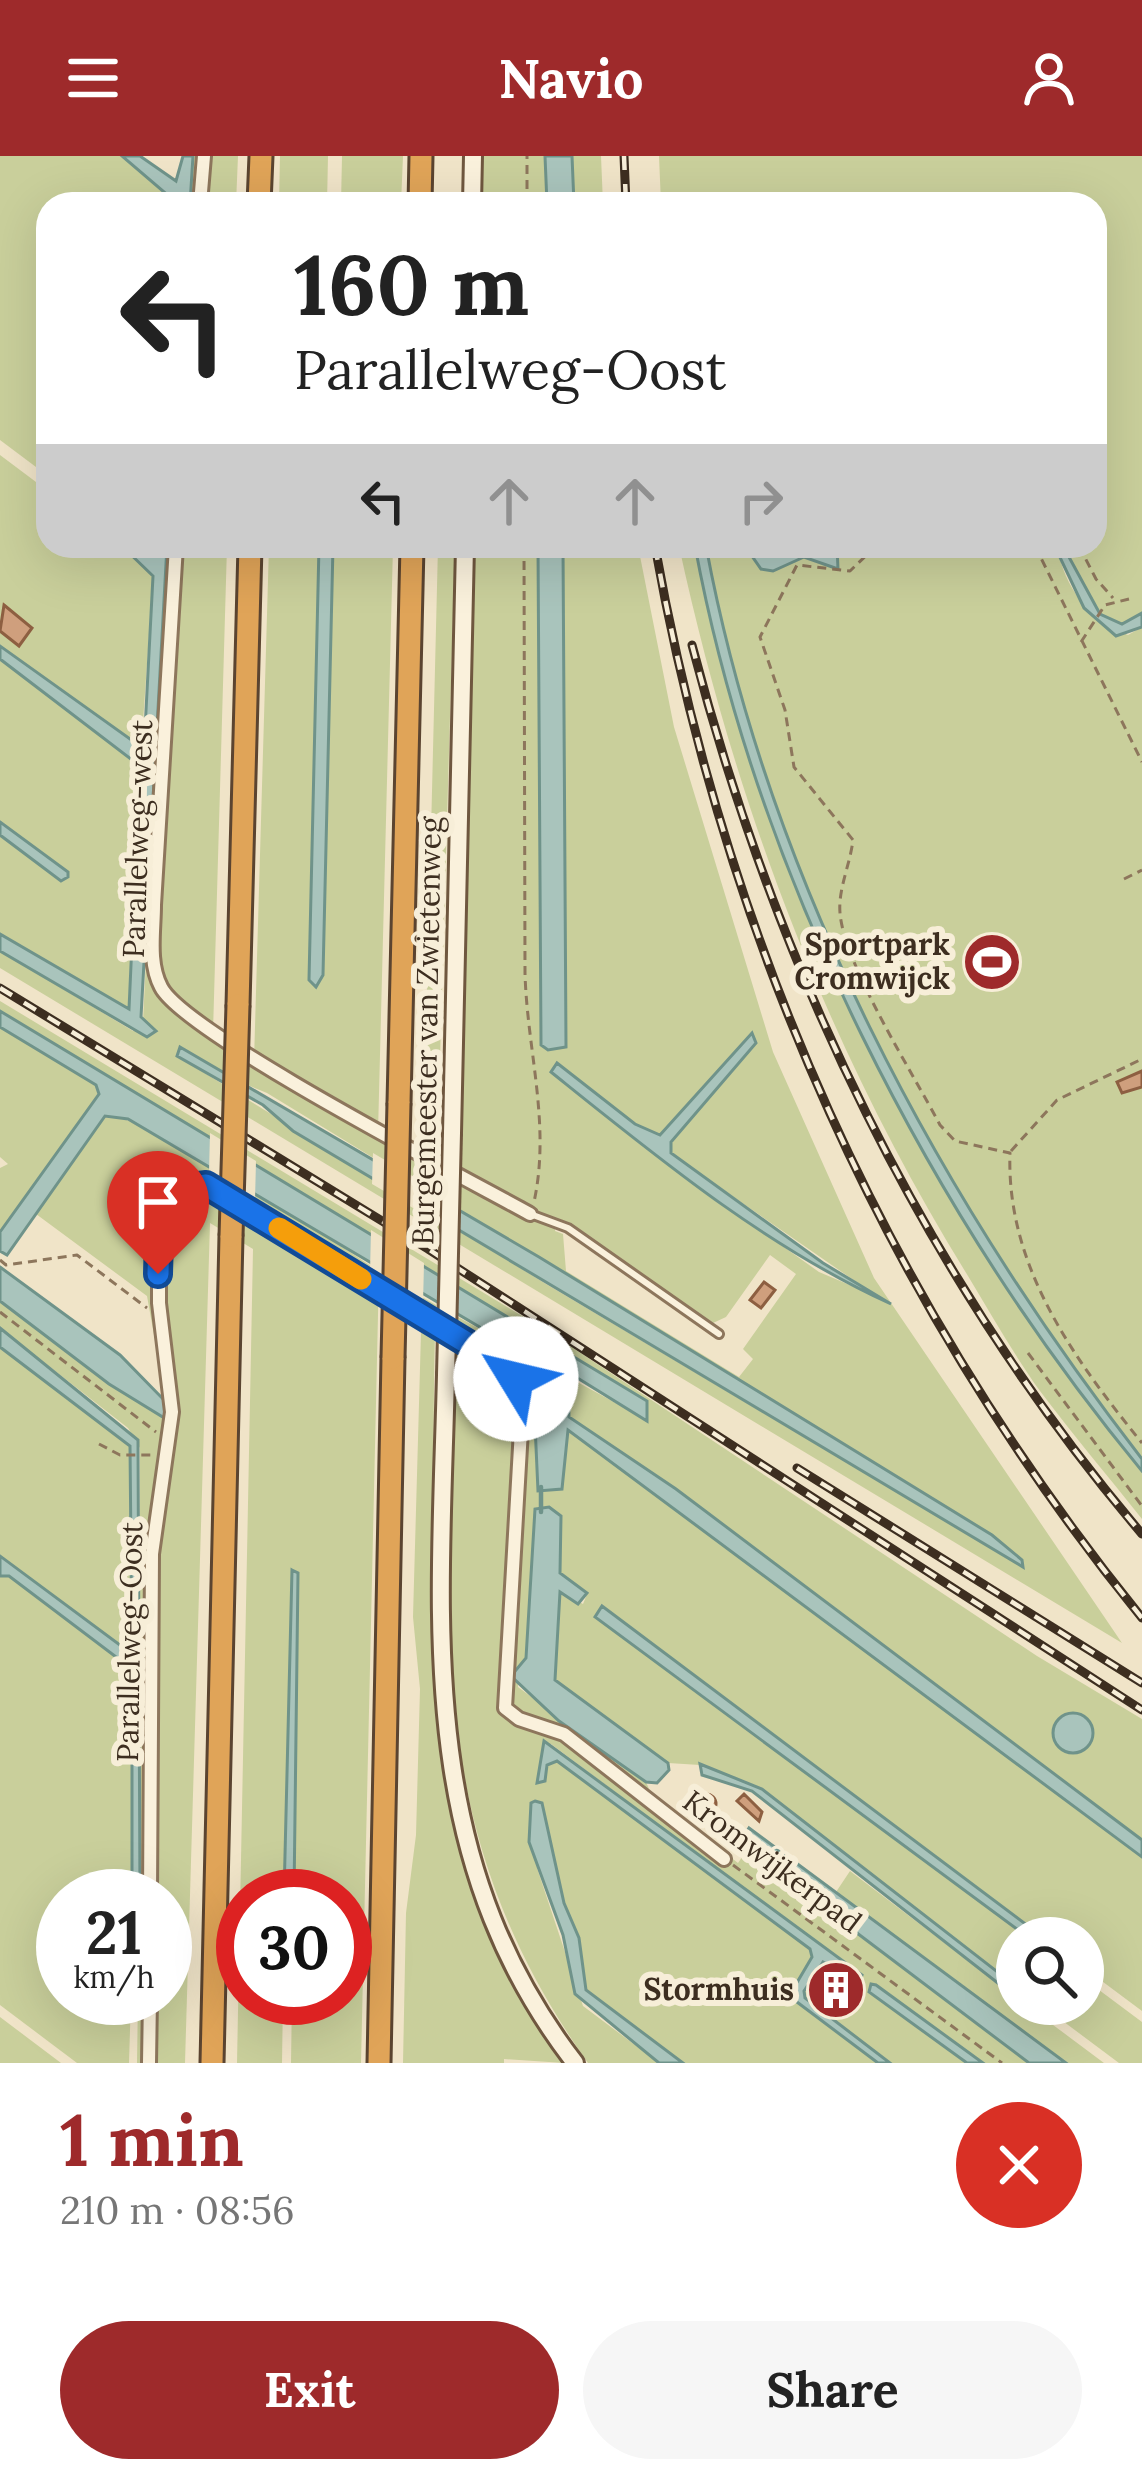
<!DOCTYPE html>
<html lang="en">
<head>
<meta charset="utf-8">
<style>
  :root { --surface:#fff; --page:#f6f6f6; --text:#222; --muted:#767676; --accent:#9e2a2b }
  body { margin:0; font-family:Lora,serif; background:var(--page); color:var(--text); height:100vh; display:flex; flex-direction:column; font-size:45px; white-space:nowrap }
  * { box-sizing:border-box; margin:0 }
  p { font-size:39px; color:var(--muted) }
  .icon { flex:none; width:66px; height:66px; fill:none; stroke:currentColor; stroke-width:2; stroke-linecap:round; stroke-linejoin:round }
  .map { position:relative; height:1907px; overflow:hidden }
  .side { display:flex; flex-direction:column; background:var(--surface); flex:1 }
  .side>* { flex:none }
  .hud { position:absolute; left:36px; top:36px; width:1071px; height:366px; border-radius:36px; box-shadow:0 12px 48px #0002; background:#fff; color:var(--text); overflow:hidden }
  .buttons { position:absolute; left:996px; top:1761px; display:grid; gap:24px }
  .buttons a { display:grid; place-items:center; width:108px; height:108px; border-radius:50%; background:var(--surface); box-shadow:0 12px 48px #0002; font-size:60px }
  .speed { position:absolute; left:36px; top:1713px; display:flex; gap:24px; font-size:60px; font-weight:700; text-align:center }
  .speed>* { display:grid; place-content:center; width:156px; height:156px; border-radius:50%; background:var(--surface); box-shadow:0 12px 48px #0002; line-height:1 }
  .speed small { font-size:30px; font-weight:400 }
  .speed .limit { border:18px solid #d22; background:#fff; color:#111 }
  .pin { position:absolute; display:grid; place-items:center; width:102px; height:102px; color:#fff; margin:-123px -51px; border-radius:50% 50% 50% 0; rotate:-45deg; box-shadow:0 0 12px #0007 }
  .pin .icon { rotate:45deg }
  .me { position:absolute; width:132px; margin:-66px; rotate:306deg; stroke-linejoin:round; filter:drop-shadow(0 0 9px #0008) }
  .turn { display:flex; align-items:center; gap:42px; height:252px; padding:0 60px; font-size:54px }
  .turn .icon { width:156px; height:156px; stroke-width:2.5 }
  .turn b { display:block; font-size:84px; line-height:102px }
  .lanes { display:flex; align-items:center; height:114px; padding:0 60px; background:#0003; justify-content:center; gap:60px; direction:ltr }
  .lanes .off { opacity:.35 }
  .round { display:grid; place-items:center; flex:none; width:126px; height:126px; border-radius:63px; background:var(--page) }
  .headline { display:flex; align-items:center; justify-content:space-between; height:204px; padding:0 60px }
  h1 { font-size:72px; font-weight:700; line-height:90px; color:var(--accent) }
  .button { display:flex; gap:24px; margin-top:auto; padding:24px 60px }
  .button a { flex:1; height:138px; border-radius:72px; background:var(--accent); color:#fff; font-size:48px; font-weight:700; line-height:138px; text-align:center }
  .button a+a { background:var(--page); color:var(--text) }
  header { display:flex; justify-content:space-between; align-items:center; height:156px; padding:0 60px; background:var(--accent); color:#fff; font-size:54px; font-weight:700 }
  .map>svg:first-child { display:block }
</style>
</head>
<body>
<header><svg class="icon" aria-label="menu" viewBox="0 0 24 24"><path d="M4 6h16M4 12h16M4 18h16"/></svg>Navio<svg class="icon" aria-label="person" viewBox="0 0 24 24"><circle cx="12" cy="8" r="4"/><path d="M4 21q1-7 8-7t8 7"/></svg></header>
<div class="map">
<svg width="1142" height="1907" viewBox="0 0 1142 1907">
  <rect width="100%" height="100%" fill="#f0e4c8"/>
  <path fill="#c9cf9b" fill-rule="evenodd" d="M0,0H122L178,48H48V320L0,284Z
    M193,0H238L236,48H190Z
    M280,0H328L327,48H279Z
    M342,0H403L401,48H341Z
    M483,0H545L547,48H482Z
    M572,0H601L603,48H574Z
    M659,0H1142V457L1122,468L1100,458L1063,390H1095V48H661Z
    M0,299L48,335V390C84,390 136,380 153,420L141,595L0,490Z
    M167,390H227L213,876L254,905L269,390H319L309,824L316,831L323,819L333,390H393L378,977L423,1003L438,390H455L438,971L440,1013L458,1023L474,390H538L541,889L548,894L566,891L563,390H638L674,571L773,896L874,1122L1122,1487L0,812V795L133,875L143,865ZM752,878L671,986L670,997L878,1141L819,1116L652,997L635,968L660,979ZM177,900L267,937L992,1379L1022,1410L546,1128ZM556,1063L713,1167L726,1161L770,1099L796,1118L743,1193L753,1203L739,1221L566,1115L563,1078L555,1075Z
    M679,390H695C776,732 918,1043 1142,1315V1363C1108,1320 1073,1279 1040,1235C1014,1199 991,1158 968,1120C828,894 735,649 679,390Z
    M706,390H1057C1065,433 1088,462 1128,479L1142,471V1303C936,1037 768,723 706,390Z
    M0,503L140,609L128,854L0,778V679L61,725L68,721L0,666Z
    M0,845L552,1178L1037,1500L1142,1563V1684L676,1333L569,1261L568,1221L647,1264L462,1134L0,855Z
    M0,871L96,929L99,938L0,1076V1012L8,1008L0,1001Z
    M105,960C153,958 330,1084 379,1115L361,1907H291L292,1842H345V1740H294L298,1417L292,1415L284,1740H243V1842H283L282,1907H237L253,1093L210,1067L185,1907H137L138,1842H165V1740H140V1292L128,1272L0,1172V1145L156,1258L166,1246L147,1140L36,1058Z
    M422,1141L436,1149C433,1222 434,1294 433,1368C430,1574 437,1735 564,1907L504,1903V1907H403L406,1757L416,1679L420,1533L413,1461Z
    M458,1161L532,1202L538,1335L562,1332L567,1273L1142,1701V1855L1083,1811V1782H1044L602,1450L596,1461L1029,1782H1017V1831L762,1633L700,1609L668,1607L555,1524L560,1435L583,1448L587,1438L560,1417L561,1360L548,1351L535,1354L526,1502L519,1509L518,1531L646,1626L652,1640L738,1707L749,1691L1029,1907H983L871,1828L869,1836L967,1907H890L805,1842L804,1835L823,1806L859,1827L864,1822L551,1588L547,1609L557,1605L811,1793L812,1801L789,1840L878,1907H683L586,1834L579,1782L564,1747L542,1648L537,1712L583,1850L659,1907H588C412,1659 451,1446 458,1161Z
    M0,1191L130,1290L132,1499L0,1400Z
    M0,1420H9L132,1514V1740H63V1842H131L129,1907H77L0,1849Z
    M850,1715L1017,1842V1848H1025L1104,1907H1066L836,1736Z
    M1083,1822L1142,1866V1907H1119L1040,1848H1083Z
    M0,1861L61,1907H0Z"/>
  <path fill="#a9c4bc" stroke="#6f938a" stroke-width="3" d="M122,0H140L176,25L183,0H193L190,48H178Z
    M545,0H572L574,48H547Z
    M122,390H140L149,397L167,390L141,861L156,875L147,881L0,795V778L129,853L140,610L0,503V490L144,593L153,420Z
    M319,390H333L323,819L316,831L309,824Z
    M538,390H563L566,891L548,894L541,889Z
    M695,390H706C768,723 936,1037 1142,1303V1315C930,1058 756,719 695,390Z
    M745,390H837L838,413L804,401L773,415L761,413Z
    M1063,390L1100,458L1122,468L1142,457V471L1116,480L1084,452L1056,393Z
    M0,666L68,716V721L61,725L0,679Z
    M0,855L647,1245V1265L579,1223L568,1222L569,1261L676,1333L1142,1684V1701L568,1274L562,1333L538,1335L532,1202L128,963L105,960L7,1099L0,1095V1076L99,938L96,929L0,871Z
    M752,877L756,887L671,986V997L823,1107L891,1148C766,1091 658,1002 551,916L557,907L635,968L660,979Z
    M180,891L539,1101L992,1379L1022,1404L1023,1411L293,975L263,949L177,900Z
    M0,1111L120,1199L166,1246V1263L109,1228L0,1145Z
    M0,1172L138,1284L140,1740H132V1513L9,1420H0V1400L132,1498L130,1290L0,1191Z
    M549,1351L561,1360L560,1417L587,1437L578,1448L560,1436L555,1524L668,1607L669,1614L657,1627L646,1626L559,1565L511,1520L526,1502L535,1353Z
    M292,1414L298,1417L294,1740H284Z
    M602,1450L1044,1782H1029L595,1461Z
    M1053 1577a20 20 0 1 1 40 0a20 20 0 1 1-40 0Z
    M544,1585L862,1819L859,1827L823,1806L804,1835L805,1842L890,1907H878L789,1840L812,1801L810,1793L557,1605L547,1609L545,1625L537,1627Z
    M700,1608L762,1633L1017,1831V1842L752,1635L702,1619Z
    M535,1645L542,1647L564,1747L579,1782L586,1834L683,1907H659L575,1838L563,1779L529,1686L531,1647Z
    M749,1672L1066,1907H1029L767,1709L742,1683Z
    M871,1828L876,1829L983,1907H967L869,1836Z"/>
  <path fill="#f0e4c8" d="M210,977L256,1005L255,1044L209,1016Z
    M373,997L426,1028L425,1059L372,1028Z
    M371,1074L424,1107L423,1148L370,1116Z"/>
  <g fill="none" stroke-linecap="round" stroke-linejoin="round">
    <path stroke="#6f938a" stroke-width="4.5" d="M541,1356V1331"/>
  </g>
  <path fill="#cf9f7d" stroke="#8d5f41" stroke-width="3" d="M4,449L32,472L19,490L0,475Z
    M1142,915V931L1122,937L1117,926Z
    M764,1126L775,1134L761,1152L750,1144Z
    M744,1638L762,1656L759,1665L737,1645Z
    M696 1648a10 10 0 1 1 20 0a10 10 0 1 1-20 0Z"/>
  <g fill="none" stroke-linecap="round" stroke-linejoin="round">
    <defs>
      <path id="lane" d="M533,1059L568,1072L719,1178"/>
      <path id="street" d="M200,48L204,0
        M176,390L154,749C154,776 148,806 161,831C184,877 469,1024 530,1058
        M150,1740L152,1398L172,1256L159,1147V1079L166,1055L178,1038L198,1029L268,1065L505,1210L523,1239L505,1552L519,1563L564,1578L724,1703
        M149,1907L150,1842"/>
      <path id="secondary" d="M472,48L473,0
        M452,977L465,390
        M446,1219C440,1465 414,1699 575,1907"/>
      <path id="highway" d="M259,48L261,0
        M420,48L421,0
        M238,849L250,390
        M399,947L412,390
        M212,1907L231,1080
        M379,1907L393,1202"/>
    </defs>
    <use href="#lane" stroke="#8d765c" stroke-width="12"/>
    <use href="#street" stroke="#8d765c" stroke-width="18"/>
    <use href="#secondary" stroke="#6f573f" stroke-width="22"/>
    <use href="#highway" stroke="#5b4430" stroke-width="27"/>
    <path stroke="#8d765c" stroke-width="3" stroke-dasharray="9 6" stroke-linecap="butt" d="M527,48V0
      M524,390L525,817C527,894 551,968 534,1046
      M876,390L850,415L797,409L760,481L785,554L794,611L853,684C850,709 838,733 840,757C844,809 914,919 940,969L955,985L1010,997C1006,1110 1074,1203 1142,1287
      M1035,390L1142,606
      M1079,390L1096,423L1113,442
      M1081,486L1105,449L1129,443
      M1124,723L1142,714
      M1011,995L1057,944L1142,903
      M0,1104L6,1109L77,1099L147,1152
      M0,1156L156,1276
      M1028,1197L1142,1350
      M99,1288L120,1299H152
      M733,1709L1002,1907"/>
    <use href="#lane" stroke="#faf1dc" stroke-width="6"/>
    <use href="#street" stroke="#faf1dc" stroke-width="12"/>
    <use href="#secondary" stroke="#faf1dc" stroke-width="16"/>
    <use href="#highway" stroke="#e0a458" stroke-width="21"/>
    <defs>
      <path id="rail" d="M624,0L626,48
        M655,390C725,785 889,1150 1142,1462
        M692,489C776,813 925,1122 1142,1378
        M0,832L428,1093L1142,1554
        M797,1312L1142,1527"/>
    </defs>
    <use href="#rail" stroke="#3d2e20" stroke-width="9"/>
    <use href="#rail" stroke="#f7eed8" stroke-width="4.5" stroke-dasharray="14" stroke-linecap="butt"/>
    <defs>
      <path id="secondary-bridge" d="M446,1219L452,977"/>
      <path id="highway-bridge" d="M231,1080L238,849
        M393,1202L399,947"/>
    </defs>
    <use href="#secondary-bridge" stroke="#6f573f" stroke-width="22" stroke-linecap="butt"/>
    <use href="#highway-bridge" stroke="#5b4430" stroke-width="27" stroke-linecap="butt"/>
    <use href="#secondary-bridge" stroke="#faf1dc" stroke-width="16"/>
    <use href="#highway-bridge" stroke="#e0a458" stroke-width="21"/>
  </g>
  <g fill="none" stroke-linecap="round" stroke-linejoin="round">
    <defs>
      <path id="route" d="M158,1118C159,1081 158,1033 206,1029L505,1210L516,1223"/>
    </defs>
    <use href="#route" stroke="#114b97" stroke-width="30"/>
    <use href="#route" stroke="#1a73e8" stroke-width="21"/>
    <path stroke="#f59e0b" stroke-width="21" d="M279,1072L361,1123"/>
  </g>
  <defs>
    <symbol id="stadium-disc" viewBox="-11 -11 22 22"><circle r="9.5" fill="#9e2a2b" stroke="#f7eed8"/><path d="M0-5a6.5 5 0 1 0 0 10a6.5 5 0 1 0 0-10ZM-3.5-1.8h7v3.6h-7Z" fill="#fff"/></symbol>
    <symbol id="building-disc" viewBox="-11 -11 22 22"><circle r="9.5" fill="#9e2a2b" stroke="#f7eed8"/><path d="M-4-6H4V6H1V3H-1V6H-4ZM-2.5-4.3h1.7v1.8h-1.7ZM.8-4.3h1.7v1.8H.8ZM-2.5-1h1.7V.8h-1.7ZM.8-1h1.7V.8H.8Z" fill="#fff"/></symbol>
  </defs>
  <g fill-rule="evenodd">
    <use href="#stadium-disc" x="959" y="773" width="66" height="66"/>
    <use href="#building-disc" x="803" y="1801" width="66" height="66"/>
  </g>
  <g text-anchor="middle" stroke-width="12" stroke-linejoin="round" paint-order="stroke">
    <g font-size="30" fill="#3d2e20" stroke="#f7eed8">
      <text transform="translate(138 683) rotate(-88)" y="10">Parallelweg-west</text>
      <text transform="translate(427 875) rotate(-89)" y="10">Burgemeester van Zwietenweg</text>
      <text transform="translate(130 1486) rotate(-89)" y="10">Parallelweg-Oost</text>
      <text transform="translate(772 1706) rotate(37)" y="10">Kromwijkerpad</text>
    </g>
    <g font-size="30" font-weight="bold" fill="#3d2e20" stroke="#f7eed8" text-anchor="end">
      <text x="950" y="799">Sportpark<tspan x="950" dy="34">Cromwijck</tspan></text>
      <text x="794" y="1844">Stormhuis</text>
    </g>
  </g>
</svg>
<div class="buttons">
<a><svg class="icon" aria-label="search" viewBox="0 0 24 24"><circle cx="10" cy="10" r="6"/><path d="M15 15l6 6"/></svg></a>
</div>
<div class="speed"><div>21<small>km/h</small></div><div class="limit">30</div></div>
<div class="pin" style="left:158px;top:1118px;background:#d93025"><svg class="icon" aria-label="arrive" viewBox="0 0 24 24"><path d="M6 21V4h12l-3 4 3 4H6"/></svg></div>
<svg class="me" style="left:516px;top:1223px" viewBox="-20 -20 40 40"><circle r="19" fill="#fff"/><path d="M0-13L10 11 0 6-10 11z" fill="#1a73e8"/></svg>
<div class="hud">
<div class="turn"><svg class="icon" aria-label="left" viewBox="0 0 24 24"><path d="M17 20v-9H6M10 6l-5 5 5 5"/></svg><div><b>160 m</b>Parallelweg-Oost</div></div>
<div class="lanes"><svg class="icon" aria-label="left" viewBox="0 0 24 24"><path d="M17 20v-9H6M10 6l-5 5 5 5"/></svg><svg class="icon off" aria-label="ahead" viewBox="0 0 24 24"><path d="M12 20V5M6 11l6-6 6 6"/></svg><svg class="icon off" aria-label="ahead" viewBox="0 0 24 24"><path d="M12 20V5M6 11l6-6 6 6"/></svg><svg class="icon off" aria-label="right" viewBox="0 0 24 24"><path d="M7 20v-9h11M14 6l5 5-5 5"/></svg></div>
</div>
</div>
<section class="side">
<div class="headline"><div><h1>1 min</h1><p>210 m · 08:56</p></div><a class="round" style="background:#d93025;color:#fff"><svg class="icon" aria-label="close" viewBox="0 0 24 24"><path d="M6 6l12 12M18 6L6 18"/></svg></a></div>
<div class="button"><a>Exit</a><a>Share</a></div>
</section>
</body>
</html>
